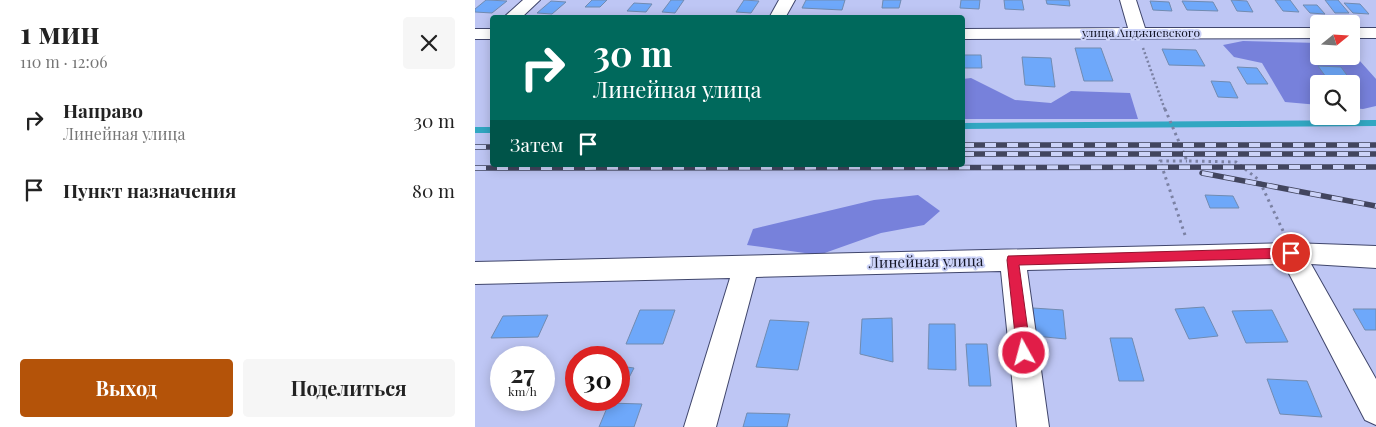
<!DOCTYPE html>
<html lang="ru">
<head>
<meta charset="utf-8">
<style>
  :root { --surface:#fff; --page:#f6f6f6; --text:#222; --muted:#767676; --accent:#b45309 }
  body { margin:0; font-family:"Playfair Display",serif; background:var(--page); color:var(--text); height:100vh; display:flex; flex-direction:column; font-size:19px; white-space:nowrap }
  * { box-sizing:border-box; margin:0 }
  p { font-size:16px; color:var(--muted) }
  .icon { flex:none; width:28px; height:28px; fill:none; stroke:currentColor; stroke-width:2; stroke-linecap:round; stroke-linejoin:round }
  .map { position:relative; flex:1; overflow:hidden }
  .sheet { display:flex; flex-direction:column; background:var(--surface); width:475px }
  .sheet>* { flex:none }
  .hud { position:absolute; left:15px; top:15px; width:475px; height:152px; border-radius:5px; box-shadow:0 2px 12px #0003; background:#00695c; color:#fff; overflow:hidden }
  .needle { width:32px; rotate:72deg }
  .fabs { position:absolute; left:835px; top:15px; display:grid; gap:10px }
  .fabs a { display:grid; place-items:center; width:50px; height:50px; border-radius:5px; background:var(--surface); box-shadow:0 2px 12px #0003; font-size:25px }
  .speed { position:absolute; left:15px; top:346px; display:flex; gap:10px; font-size:25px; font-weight:700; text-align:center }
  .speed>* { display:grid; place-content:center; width:65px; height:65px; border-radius:50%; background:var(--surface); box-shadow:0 2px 12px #0003; line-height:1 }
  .speed small { font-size:12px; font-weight:400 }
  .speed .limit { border:8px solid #d22; background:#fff; color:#111 }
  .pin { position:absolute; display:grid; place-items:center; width:42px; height:42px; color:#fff; margin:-21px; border:2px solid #fff; border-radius:50%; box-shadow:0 1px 5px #0007 }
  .me { position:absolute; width:55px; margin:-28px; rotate:353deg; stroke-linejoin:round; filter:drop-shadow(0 0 4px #0008) }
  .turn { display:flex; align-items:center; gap:18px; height:105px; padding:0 20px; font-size:22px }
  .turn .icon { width:65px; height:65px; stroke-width:2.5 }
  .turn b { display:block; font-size:35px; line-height:42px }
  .then { display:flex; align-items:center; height:48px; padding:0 20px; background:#0003; gap:10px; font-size:19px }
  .round { display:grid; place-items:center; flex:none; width:52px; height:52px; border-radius:5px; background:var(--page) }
  .summary { display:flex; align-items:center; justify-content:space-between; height:85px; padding:0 20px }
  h1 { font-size:30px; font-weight:700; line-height:38px }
  .action { display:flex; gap:10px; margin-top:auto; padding:10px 20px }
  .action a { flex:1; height:58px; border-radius:5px; background:var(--accent); color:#fff; font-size:20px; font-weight:700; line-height:58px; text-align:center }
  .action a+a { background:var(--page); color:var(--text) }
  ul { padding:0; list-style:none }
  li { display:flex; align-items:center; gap:15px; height:70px; padding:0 20px }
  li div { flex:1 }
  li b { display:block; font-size:19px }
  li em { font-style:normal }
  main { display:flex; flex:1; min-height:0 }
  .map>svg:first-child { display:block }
</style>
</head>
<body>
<main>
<section class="sheet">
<div class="summary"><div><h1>1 мин</h1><p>110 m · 12:06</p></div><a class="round"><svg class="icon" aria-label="close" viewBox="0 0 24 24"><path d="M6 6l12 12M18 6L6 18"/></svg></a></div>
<ul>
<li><svg class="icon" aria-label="right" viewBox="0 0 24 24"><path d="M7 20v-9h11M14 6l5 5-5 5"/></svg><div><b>Направо</b><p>Линейная улица</p></div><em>30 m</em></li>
<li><svg class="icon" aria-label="arrive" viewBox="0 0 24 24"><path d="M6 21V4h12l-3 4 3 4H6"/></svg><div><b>Пункт назначения</b></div><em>80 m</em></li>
</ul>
<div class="action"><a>Выход</a><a>Поделиться</a></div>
</section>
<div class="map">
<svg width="901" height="427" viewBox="0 0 901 427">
  <rect width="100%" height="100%" fill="#bec6f4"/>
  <path fill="#7781db" d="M768,41L844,43V56H876V51L901,79V106L888,109L876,108V84H844V105L810,102L787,63L759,57L748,45Z
    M496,78L540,100L576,103L596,91L655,93L663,119H488V79Z
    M443,195L465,211L449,225L406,233L344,255L272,245L278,229L399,200Z"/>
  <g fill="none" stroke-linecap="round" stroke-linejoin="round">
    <path stroke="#31a7c2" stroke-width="6" d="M488,126L901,123
      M0,130H18"/>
  </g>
  <path fill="#6ea8fa" stroke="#718bb1" d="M11,0H13L32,1L17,13L0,12V9Z
    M117,0H132L125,7H110Z
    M196,0H209L200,13L187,12Z
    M269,0L284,1L276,13L261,12Z
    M331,0H370L367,10L327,8Z
    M408,0H426L424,8H407Z
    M486,0H505L504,9L485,8Z
    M529,0H547L549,10L530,9Z
    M571,0H594L595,6L572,4Z
    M756,0L772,1L778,12L762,11Z
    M800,0H815L824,12L808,11Z
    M850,0H863L874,13H860Z
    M76,1L91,2L77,14L62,13Z
    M675,1L694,2L697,11L678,10Z
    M707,1L738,2L743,11L712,10Z
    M159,3L177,4L171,12L152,11Z
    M869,3L885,4L894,14L878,13Z
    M828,5H842L850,14L835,13Z
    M600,48H626L638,81H609Z
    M687,49L721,50L730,66L694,65Z
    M488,55H506L507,68H488Z
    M547,57L576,58L580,87L550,85Z
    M843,66L866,67L879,85L856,84Z
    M762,67L782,68L793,84H772Z
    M736,81L755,82L763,98L743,97Z
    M730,195L758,196L764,208H735Z
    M729,307L743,336L714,339L700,309Z
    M558,308L588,310L591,339L560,336Z
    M878,309H901V330H890Z
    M165,310H200L188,344H151Z
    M797,310L813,342L771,343L757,311Z
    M73,315L63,337L16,338L28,316Z
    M417,318L418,362L385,354L387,319Z
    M295,320L334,322L323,370L281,367Z
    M454,324H480L481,370L453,369Z
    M635,338H657L669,381H644Z
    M491,344H512L516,386H494Z
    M144,366L159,368L145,395H144Z
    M792,379L832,381L847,417L805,414Z
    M134,403L167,404L159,427H124Z
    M272,413L315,414L312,427H268Z"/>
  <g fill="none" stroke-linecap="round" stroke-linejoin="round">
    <defs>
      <path id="minor" d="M48,0H65L46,18H28Z
        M304,0H320L310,18H294Z
        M645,0H661L670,28H844V38L488,39V29L653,28Z
        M876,28H901V38H876Z
        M0,29H18V39H0Z
        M816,243L901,246V268L836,264L901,379V425L890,420L809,264L552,270L574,427H542L526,271L281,277L241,427H209L255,278L0,284V262Z"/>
    </defs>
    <use href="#minor" stroke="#40466c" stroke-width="2"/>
    <path stroke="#7b81a3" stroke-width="2.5" stroke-dasharray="2 2.5" stroke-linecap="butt" d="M668,48L690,110"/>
    <path stroke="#7b81a3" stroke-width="3" stroke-dasharray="2.5 4" stroke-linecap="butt" d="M690,109L712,161L761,162L784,180L809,233
      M710,235L685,161H712"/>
    <use href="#minor" fill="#fff" fill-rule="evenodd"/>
    <defs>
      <path id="rail" d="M488,145H901
        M0,147H18
        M488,154H901
        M0,168L901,167
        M727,173L901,206"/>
    </defs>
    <use href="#rail" stroke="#42455e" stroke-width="5.5"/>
    <use href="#rail" stroke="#ccd3f9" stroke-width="4" stroke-dasharray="11" stroke-linecap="butt"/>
  </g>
  <path fill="#e11d48" stroke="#92132f" d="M816,248L822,253L816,258L544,265L556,353L554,357L549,359L544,357L542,353L532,260L533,256Z"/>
  <g text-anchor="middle" stroke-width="4" stroke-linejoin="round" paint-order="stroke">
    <g font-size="12" fill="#141627" stroke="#ccd3f9">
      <text x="666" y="37">улица Анджиевского</text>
    </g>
    <g font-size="15" fill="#141627" stroke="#ccd3f9">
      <text transform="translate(451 262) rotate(-1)" y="5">Линейная улица</text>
    </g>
  </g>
</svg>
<div class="fabs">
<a><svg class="needle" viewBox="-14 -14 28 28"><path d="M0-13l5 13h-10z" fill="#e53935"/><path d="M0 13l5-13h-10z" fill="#767676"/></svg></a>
<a><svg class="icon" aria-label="search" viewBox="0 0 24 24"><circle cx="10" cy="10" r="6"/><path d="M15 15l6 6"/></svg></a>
</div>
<div class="speed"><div>27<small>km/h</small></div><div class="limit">30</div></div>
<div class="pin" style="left:816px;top:253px;background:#d93025"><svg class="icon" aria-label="arrive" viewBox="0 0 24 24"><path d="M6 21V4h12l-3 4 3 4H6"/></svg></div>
<svg class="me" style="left:549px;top:353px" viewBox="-20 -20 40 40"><circle r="17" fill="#e11d48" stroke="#fff" stroke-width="3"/><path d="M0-11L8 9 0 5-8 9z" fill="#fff"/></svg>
<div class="hud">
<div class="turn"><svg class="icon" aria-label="right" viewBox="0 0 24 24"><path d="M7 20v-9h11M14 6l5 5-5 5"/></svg><div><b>30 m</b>Линейная улица</div></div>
<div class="then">Затем<svg class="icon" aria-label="arrive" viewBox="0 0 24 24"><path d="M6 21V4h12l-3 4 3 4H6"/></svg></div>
</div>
</div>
</main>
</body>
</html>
